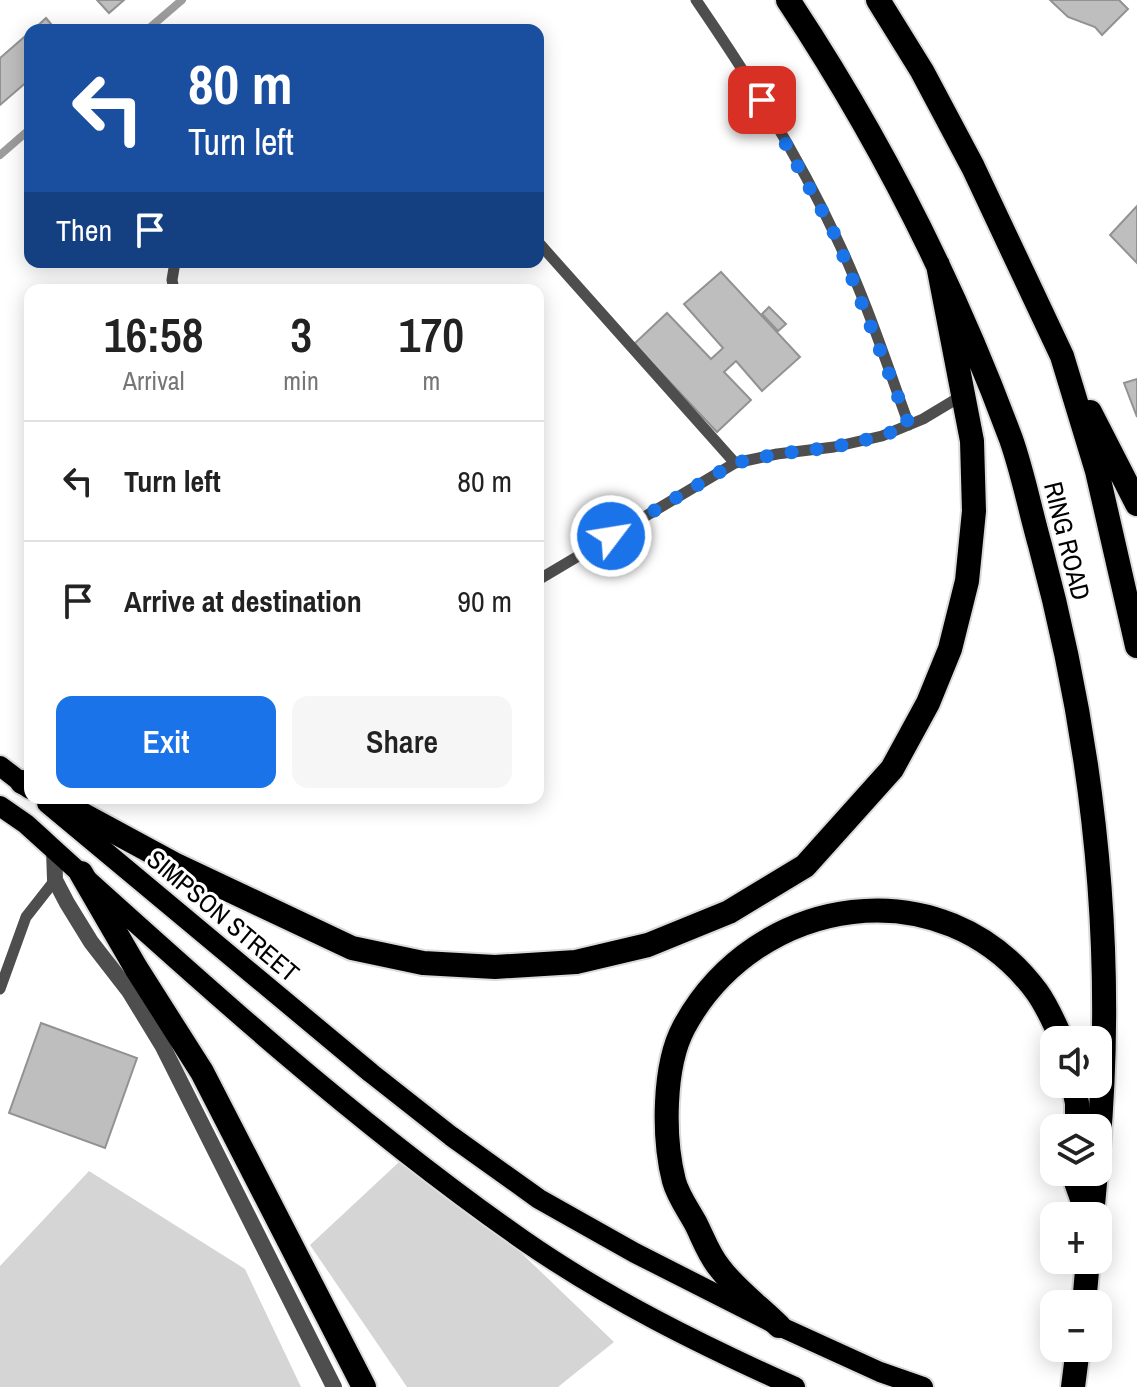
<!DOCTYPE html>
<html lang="en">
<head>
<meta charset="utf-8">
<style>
  :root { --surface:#fff; --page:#f6f6f6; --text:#222; --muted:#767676; --line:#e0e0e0; --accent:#1a73e8 }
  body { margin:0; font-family:"Archivo Narrow",sans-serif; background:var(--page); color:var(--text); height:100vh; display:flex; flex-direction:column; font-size:30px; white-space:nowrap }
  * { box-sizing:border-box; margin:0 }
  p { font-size:26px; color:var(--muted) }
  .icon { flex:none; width:44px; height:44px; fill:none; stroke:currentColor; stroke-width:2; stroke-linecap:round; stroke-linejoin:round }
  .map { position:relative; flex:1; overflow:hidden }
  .panel { position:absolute; left:24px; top:284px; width:520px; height:520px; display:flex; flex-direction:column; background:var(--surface); border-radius:16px; box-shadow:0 4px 20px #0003 }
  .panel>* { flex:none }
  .banner { position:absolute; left:24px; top:24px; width:520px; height:244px; border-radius:16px; box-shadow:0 4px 20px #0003; background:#1a4fa0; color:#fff; overflow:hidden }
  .tools { position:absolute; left:1040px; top:1026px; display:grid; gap:16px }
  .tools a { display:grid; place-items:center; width:72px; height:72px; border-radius:16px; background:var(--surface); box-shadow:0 4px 20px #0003; font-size:40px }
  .pin { position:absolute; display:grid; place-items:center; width:68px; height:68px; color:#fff; margin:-34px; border-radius:16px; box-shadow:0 4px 12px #0006 }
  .me { position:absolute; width:88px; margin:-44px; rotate:59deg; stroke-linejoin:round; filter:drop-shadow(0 0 6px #0008) }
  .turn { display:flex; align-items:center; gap:28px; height:168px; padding:0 32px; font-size:36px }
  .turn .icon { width:104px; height:104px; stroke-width:2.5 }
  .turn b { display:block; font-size:56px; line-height:68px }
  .then { display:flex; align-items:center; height:76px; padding:0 32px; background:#0003; gap:16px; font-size:30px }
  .eta { display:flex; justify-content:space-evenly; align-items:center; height:136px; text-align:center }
  .eta b { font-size:48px; font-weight:600; line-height:56px }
  .cta { display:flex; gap:16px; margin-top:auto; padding:16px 32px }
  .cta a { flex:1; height:92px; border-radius:16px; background:var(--accent); color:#fff; font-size:32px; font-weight:600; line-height:92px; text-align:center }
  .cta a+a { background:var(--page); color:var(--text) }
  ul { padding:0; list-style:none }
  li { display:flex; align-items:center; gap:24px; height:120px; padding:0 32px; border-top:2px solid var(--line) }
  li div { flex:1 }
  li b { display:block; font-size:30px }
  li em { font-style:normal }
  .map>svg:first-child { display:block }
</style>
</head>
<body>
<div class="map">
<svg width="1137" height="1387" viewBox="0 0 1137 1387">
  <rect width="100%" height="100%" fill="#fff"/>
  <path fill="#d5d5d5" d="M413,1149L614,1342L558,1387H407L310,1245Z
    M89,1171L245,1269L301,1387H0V1266Z"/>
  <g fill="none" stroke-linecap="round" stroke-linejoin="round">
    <path stroke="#9c9c9c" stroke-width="8" d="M147,30L182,0
      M0,155L30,129"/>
  </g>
  <path fill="#bebebe" stroke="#929292" stroke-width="2" d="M97,0H124L109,13Z
    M1050,0H1119L1128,9L1102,35L1095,27L1068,17Z
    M46,18L56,30H33Z
    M30,32V79L0,105V58Z
    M1137,206V263L1110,235Z
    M721,272L800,357L762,391L736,361L724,372L751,400L717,432L634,344L667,313L711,359L723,348L684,304Z
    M769,307L786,324L778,331L762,314Z
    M1137,379V417L1124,383Z
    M41,1023L137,1058L105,1148L9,1113Z"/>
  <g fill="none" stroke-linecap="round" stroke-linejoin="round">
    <defs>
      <path id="primary" d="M0,766L30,789
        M47,803L371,1073L451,1136L539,1199L635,1253L779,1326L880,1372L923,1387
        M0,806L26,824C186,969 346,1116 523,1240C608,1299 701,1345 795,1387"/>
      <path id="motorway" d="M788,0C879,137 954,285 1011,439C1023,473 1030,510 1040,545C1093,741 1116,946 1098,1149
        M878,0L922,71L973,167L1062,356L1097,471L1137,646
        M1090,412L1137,504
        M22,782L30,786
        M52,798L174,864L352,948L423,963L495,967L576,962L648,945L729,912L805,866L892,769L928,703L950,649L967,581L974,511L972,441L938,265
        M81,873L136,968L202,1072L364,1387
        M1073,1084L1077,1103V1128
        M1076,1172V1182L1088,1216
        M1092,1216L1096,1172
        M1084,1304L1088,1260
        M779,1326C760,1307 735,1289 719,1267C709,1255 703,1238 696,1224C689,1211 678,1196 674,1181C663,1138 663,1066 684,1027C756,894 943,865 1037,992C1047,1006 1055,1024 1062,1040
        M1073,1387L1078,1348"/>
    </defs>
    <use href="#primary" stroke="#dbdbdb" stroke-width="24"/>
    <use href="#motorway" stroke="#dbdbdb" stroke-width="28"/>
    <path stroke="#4e4e4e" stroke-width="11" d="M696,0C748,76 797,153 836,237C865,297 886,362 909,425
      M538,242L735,463
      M174,290L172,280L175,262
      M538,580L735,463L777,454L834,447L882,436L923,419L963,395
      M0,989L26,917L55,880"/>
    <path stroke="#4e4e4e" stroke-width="16" d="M54,850L55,880L67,903L91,942L129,991L162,1045L334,1387"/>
    <use href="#primary" stroke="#000" stroke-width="20"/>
    <use href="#motorway" stroke="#000" stroke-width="24"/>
  </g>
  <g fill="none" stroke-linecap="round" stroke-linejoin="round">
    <path stroke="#1a73e8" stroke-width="14" stroke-dasharray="0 25.2" d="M611,536L735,463L777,454L834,447L882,436L909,425L836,237L762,100"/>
  </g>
  <g text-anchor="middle" stroke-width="6" stroke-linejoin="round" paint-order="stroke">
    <g font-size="26" fill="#000" stroke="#fff">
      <text transform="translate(1067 541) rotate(76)" y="9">RING ROAD</text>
      <text transform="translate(223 916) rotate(40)" y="9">SIMPSON STREET</text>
    </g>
  </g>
</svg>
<div class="tools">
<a><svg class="icon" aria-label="sound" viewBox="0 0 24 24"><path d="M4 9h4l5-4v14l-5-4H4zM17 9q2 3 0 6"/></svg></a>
<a><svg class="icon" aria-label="layers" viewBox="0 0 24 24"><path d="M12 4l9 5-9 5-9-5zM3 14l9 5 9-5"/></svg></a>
<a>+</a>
<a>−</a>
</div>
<div class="pin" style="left:762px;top:100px;background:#d93025"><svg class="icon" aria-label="arrive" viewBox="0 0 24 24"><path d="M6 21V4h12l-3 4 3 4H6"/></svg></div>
<svg class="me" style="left:611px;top:536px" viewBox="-20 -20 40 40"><circle r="17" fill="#1a73e8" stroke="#fff" stroke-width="3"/><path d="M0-11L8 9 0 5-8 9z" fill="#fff"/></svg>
<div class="banner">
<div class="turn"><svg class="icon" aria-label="left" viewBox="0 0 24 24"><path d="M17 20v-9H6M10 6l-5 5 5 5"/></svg><div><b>80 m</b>Turn left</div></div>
<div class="then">Then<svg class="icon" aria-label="arrive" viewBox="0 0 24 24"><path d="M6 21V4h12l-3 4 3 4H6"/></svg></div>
</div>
<section class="panel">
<div class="eta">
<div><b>16:58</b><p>Arrival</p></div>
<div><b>3</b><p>min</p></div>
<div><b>170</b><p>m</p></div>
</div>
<ul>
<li><svg class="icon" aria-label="left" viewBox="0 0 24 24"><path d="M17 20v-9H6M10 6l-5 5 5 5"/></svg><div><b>Turn left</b></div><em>80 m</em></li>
<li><svg class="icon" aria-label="arrive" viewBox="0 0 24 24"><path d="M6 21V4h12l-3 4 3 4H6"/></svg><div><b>Arrive at destination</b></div><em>90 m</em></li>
</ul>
<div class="cta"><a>Exit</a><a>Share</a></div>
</section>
</div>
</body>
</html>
